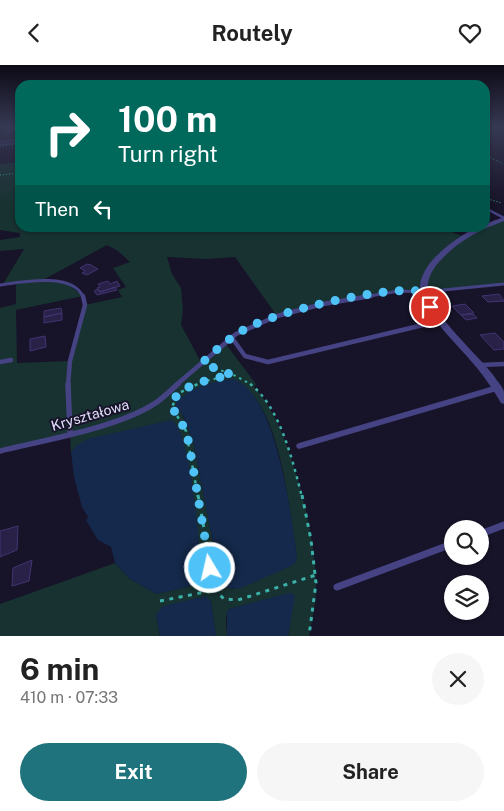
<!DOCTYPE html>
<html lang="en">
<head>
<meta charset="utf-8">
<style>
  :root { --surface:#fff; --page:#f6f6f6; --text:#222; --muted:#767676; --accent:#1f737c }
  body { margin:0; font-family:"Public Sans",sans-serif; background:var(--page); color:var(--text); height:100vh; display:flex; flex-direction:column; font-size:19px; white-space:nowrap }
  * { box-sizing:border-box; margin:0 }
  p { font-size:16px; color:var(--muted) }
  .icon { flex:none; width:28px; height:28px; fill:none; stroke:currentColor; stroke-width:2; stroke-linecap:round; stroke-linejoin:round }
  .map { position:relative; height:571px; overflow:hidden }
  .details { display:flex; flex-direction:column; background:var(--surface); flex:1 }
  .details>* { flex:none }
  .guide { position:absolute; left:15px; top:15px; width:475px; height:152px; border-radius:15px; box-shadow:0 1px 4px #0004; background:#00695c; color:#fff; overflow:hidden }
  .tools { position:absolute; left:444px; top:455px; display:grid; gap:10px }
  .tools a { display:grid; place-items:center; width:45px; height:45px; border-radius:50%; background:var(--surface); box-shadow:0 1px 4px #0004; font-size:25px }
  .pin { position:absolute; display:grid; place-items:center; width:42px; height:42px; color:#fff; margin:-21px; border:2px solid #fff; border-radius:50%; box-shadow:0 1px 5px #0007 }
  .me { position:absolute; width:55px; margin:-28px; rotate:351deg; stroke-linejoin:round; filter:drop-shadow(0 0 4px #0008) }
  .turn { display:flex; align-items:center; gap:18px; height:105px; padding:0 20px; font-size:22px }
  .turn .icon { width:65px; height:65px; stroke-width:2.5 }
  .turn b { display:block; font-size:35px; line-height:42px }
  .then { display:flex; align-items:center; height:48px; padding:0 20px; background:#0003; gap:10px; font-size:19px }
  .round { display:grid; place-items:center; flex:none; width:52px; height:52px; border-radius:26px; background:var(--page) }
  .summary { display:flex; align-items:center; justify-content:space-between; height:85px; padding:0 20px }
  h1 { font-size:30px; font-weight:700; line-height:38px }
  .action { display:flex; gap:10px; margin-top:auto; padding:10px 20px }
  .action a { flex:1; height:58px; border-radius:30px; background:var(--accent); color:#fff; font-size:20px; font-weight:700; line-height:58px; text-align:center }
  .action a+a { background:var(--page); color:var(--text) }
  header { display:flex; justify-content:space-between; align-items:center; height:65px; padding:0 20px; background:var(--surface); font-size:22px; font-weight:700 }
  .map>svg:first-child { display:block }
</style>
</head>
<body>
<header><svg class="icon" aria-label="back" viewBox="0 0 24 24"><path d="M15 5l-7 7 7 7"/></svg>Routely<svg class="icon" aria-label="heart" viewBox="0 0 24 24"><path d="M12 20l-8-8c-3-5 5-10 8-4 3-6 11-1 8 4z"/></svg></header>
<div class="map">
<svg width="504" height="571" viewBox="0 0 504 571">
  <rect width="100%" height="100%" fill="#171328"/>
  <path fill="#173231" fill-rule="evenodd" d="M20,97V162H439L465,172L504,154V219L423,227L399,226L277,251L235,192L207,194L167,192L172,209L181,223L183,245L181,260L201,297L225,278L256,319L254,322C288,354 316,470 316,517C317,535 312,553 309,571H288L294,531L292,528L229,544C224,551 227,563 227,571H216L211,536L156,550L160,571H0V539L115,498L130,514L157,529L199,519L171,355L131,365L74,383L71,387L70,368L0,386V243L16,239V218L3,219L24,184L0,186V175L20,172V168L0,165V99ZM107,180L118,186L130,197L113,203L126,222L118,225L122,232L85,240L70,296L17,298L16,245L83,231L68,219L43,215ZM253,330C283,368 289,444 297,491L233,524L224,522L221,518L193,376L182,349Z"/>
  <path fill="#14294b" d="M233,314C277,328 291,451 297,491L296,497L291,501L241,523C233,524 226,524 221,518L193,376L183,350L176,343V338C191,321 211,317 233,314Z
    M171,355C192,363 200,489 202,514L200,519L157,529L130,514L115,498L111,482L98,475L86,455L88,452L82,442L74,412L71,387L77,380L88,374Z
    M289,528H292L295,531L288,571H227V547L229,544Z
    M206,531L211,536L216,571H160L156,550L163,541Z"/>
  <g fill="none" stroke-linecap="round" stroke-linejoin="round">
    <path stroke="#14294b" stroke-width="1" d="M0,61H8"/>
  </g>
  <path fill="#292148" stroke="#413571" d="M18,74L19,78L0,80V76Z
    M87,199L91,200L98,204L87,210L82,208L85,206L80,203Z
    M108,216L110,219L117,216L120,221L100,227L97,223L100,222L98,219Z
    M115,222L117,225L97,230L94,226L98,224L100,227Z
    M499,229L504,236L488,237L482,231Z
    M465,239L474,248L461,250L452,241Z
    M61,243L62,248L44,252V246Z
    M62,248V255L44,258V252Z
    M473,249L477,253L466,255L461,250Z
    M495,268L504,277V284L494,285L480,270Z
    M45,271L46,282L30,286V274Z
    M18,461L17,485L0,492V466Z
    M32,495L29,516L12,521L13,503Z"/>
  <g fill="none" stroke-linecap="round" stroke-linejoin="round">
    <path stroke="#3cb1aa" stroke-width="1" stroke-dasharray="1 2" stroke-linecap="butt" d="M0,81L18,79L20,76
      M485,90L504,99
      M0,110L20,108
      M485,133L502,138"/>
    <path stroke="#3cb1aa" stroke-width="2" stroke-dasharray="2.5 4" stroke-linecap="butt" d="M209,301L236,311L252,320
      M195,320L205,316L232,310"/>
    <path stroke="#3cb1aa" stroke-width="2.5" stroke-dasharray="3 4.5" stroke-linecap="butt" d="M250,319C280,341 293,397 302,432
      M181,327L198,319
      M177,331L172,342L186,366L198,432"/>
    <path stroke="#3cb1aa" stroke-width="3" stroke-dasharray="4 5.5" stroke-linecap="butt" d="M198,430L215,525L224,534L238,535L316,510
      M302,430L311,475L316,518L309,571
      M160,536L215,525"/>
    <path stroke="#454383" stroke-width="2" d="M7,67L20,63"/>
    <path stroke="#454383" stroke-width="2.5" d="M485,143L504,153"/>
    <path stroke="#454383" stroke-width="3" d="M0,220C21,217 73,207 83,232
      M364,232L399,226L423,227L504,219"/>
    <path stroke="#454383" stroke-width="4.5" d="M232,273L245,291L268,297L440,256
      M0,297L11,295
      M480,300L504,299
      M68,320L70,296L85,240L83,231
      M176,320L236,269L277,251L323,239L371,231"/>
    <path stroke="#454383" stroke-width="5.5" d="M68,319L70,368
      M299,381L497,323
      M0,386C45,375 121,362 157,337C164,332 171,325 178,319"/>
    <path stroke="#454383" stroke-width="7" d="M480,469L504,460
      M337,522L452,479"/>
    <path fill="#454383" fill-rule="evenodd" d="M0,61H20V62L0,63Z
      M504,152V156C479,165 458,176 440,196C432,204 426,216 428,227C431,248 479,291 494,311C497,316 503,322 504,327C504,331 504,335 504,339L501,338C494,326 486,314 477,303C463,285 423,248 420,227C417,200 451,177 471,165L476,162H485V159Z"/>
  </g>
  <linearGradient id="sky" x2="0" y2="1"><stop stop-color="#0d0a16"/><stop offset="0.44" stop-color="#363953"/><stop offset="1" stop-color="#363953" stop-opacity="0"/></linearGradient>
  <rect width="504" height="140" fill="url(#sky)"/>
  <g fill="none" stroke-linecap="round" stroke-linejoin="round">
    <path stroke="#4fc3f7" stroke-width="9" stroke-dasharray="0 16.2" d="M210,503L189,379L186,366L172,342C173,320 215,313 232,310L202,298C216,285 230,272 247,263C278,246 391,219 423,227L430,242"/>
  </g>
  <g text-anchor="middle" stroke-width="4" stroke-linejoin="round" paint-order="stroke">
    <g font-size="14" fill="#e1defc" stroke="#171328">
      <text transform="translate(90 350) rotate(-16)" y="5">Kryształowa</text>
    </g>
  </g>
</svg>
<div class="tools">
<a><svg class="icon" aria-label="search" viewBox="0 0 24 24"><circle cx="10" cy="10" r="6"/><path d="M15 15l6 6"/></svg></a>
<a><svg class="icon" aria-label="layers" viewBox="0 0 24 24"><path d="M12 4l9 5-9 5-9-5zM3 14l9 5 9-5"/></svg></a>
</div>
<div class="pin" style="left:430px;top:242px;background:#d93025"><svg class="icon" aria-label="arrive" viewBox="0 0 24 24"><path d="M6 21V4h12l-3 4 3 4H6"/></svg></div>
<svg class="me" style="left:210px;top:503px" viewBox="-20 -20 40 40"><circle r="17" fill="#4fc3f7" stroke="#fff" stroke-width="3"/><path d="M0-11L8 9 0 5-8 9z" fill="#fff"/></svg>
<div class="guide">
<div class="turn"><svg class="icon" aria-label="right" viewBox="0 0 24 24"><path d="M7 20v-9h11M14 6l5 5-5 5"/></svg><div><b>100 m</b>Turn right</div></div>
<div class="then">Then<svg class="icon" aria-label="left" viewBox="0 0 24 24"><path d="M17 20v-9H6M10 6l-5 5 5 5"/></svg></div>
</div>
</div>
<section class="details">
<div class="summary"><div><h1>6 min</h1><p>410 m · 07:33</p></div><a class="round"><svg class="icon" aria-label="close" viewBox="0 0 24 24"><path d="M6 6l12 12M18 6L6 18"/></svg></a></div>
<div class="action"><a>Exit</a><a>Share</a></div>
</section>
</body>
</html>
